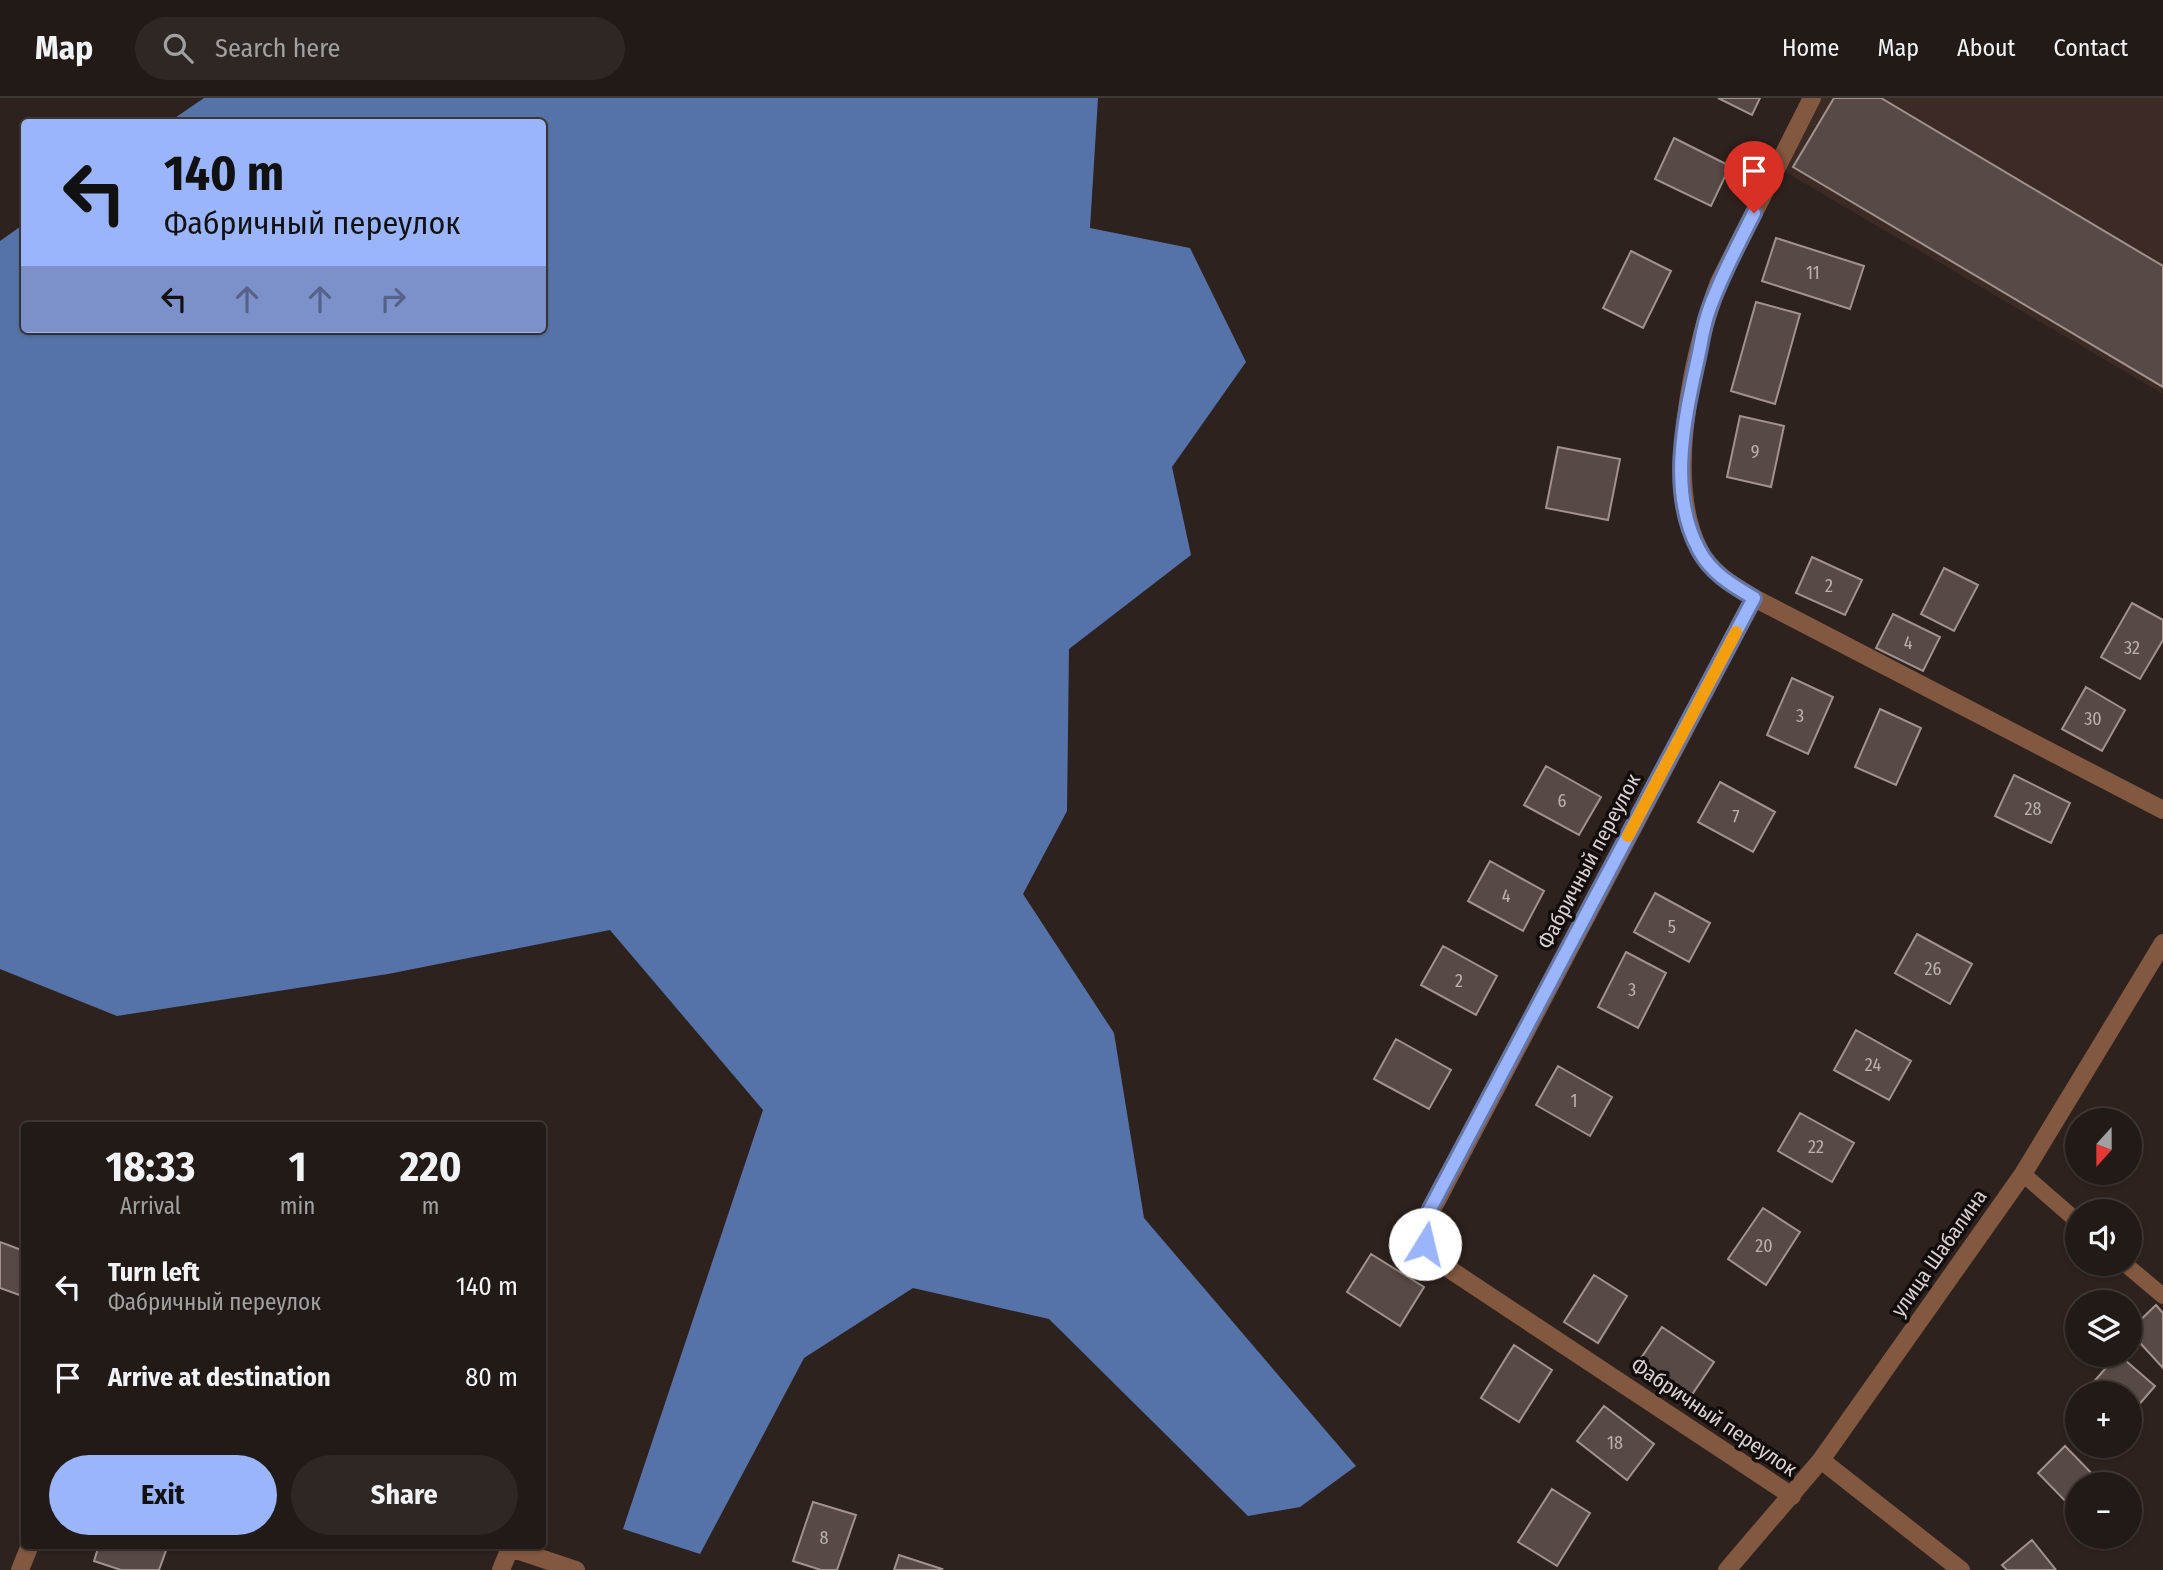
<!DOCTYPE html>
<html lang="en">
<head>
<meta charset="utf-8">
<style>
  :root { --surface:#221a16; --page:#2e2723; --text:#f1f3f6; --muted:#a2a1a1; --line:#3f3835; --accent:#9bb5fd }
  body { margin:0; font-family:"Fira Sans Condensed",sans-serif; background:var(--page); color:var(--text); height:100vh; display:flex; flex-direction:column; font-size:26px; white-space:nowrap }
  * { box-sizing:border-box; margin:0 }
  p { font-size:23px; color:var(--muted) }
  .icon { flex:none; width:38px; height:38px; fill:none; stroke:currentColor; stroke-width:2; stroke-linecap:round; stroke-linejoin:round }
  .map { position:relative; flex:1; overflow:hidden }
  .panel { position:absolute; left:21px; top:1024px; width:525px; height:427px; display:flex; flex-direction:column; background:var(--surface); border-radius:7px; box-shadow:0 2px 5px #0004,0 0 0 2px var(--line) }
  .panel>* { flex:none }
  .guide { position:absolute; left:21px; top:21px; width:525px; height:214px; border-radius:7px; box-shadow:0 2px 5px #0004,0 0 0 2px var(--line); background:#9bb5fd; color:#111; overflow:hidden }
  .needle { width:46px; rotate:201deg }
  .buttons { position:absolute; left:2065px; top:1010px; display:grid; gap:14px }
  .buttons a { display:grid; place-items:center; width:77px; height:77px; border-radius:50%; background:var(--surface); box-shadow:0 2px 5px #0004,0 0 0 2px var(--line); font-size:35px }
  .pin { position:absolute; display:grid; place-items:center; width:60px; height:60px; color:#fff; margin:-72px -30px; border-radius:50% 50% 50% 0; rotate:-45deg; box-shadow:0 0 7px #0007 }
  .pin .icon { rotate:45deg }
  .me { position:absolute; width:77px; margin:-38px; rotate:9deg; stroke-linejoin:round; filter:drop-shadow(0 0 5px #0008) }
  .turn { display:flex; align-items:center; gap:24px; height:147px; padding:0 28px; font-size:32px }
  .turn .icon { width:91px; height:91px; stroke-width:2.5 }
  .turn b { display:block; font-size:49px; line-height:60px }
  .lanes { display:flex; align-items:center; height:66px; padding:0 28px; background:#0003; justify-content:center; gap:35px; direction:ltr }
  .lanes .off { opacity:.35 }
  .eta { display:flex; justify-content:space-evenly; align-items:center; height:119px; text-align:center }
  .eta b { font-size:42px; font-weight:700; line-height:49px }
  .primary-button { display:flex; gap:14px; margin-top:auto; padding:14px 28px }
  .primary-button a { flex:1; height:80px; border-radius:42px; background:var(--accent); color:#111; font-size:28px; font-weight:700; line-height:80px; text-align:center }
  .primary-button a+a { background:var(--page); color:var(--text) }
  ul { padding:0; list-style:none }
  li { display:flex; align-items:center; gap:21px; height:91px; padding:0 28px }
  li div { flex:1 }
  li b { display:block; font-size:26px }
  li em { font-style:normal }
  header { display:flex; align-items:center; gap:42px; box-sizing:border-box; height:98px; padding:0 35px; background:var(--surface); border-bottom:2px solid var(--line) }
  header strong { font-size:33px }
  nav { display:flex; gap:38px; margin-inline-start:auto; font-size:24px }
  .search { width:490px; height:63px; background:var(--page); display:flex; align-items:center; gap:18px; box-sizing:border-box; padding:0 24px; border-radius:38px; color:var(--muted); font-size:26px }
  .map>svg:first-child { display:block }
</style>
</head>
<body>
<header>
<strong>Map</strong>
<div class="search"><svg class="icon" aria-label="search" viewBox="0 0 24 24"><circle cx="10" cy="10" r="6"/><path d="M15 15l6 6"/></svg>Search here</div>
<nav><a>Home</a><a>Map</a><a>About</a><a>Contact</a></nav>
</header>
<div class="map">
<svg width="2163" height="1472" viewBox="0 0 2163 1472">
  <rect width="100%" height="100%" fill="#2e221e"/>
  <path fill="#3c2a24" d="M1818,0H2163V296L1782,72Z"/>
  <path fill="#5573a8" d="M204,0H1098L1090,130L1190,150L1246,264L1172,369L1191,457L1069,551L1067,713L1023,796L1114,935L1144,1120L1356,1368L1300,1409L1248,1418L1049,1221L913,1190L804,1260L700,1456L623,1431L763,1012L610,832L388,876L117,918L0,871V143L24,126V231H542V24H169Z"/>
  <path fill="#574a46" stroke="#a1928d" stroke-width="2" d="M1718,0H1760L1752,17Z
    M1834,0H1881L2163,168V289L1793,69Z
    M1674,40L1730,68L1711,108L1655,81Z
    M1776,140L1864,168L1850,211L1762,183Z
    M1631,153L1671,173L1643,230L1603,210Z
    M1756,204L1800,216L1775,306L1731,293Z
    M1740,318L1784,328L1771,389L1727,379Z
    M1558,349L1620,361L1608,422L1546,410Z
    M1812,459L1862,482L1845,517L1796,495Z
    M1944,470L1978,487L1954,533L1921,516Z
    M2132,505L2163,522V542L2140,581L2101,559Z
    M1893,516L1940,539L1923,573L1876,550Z
    M1792,580L1833,599L1808,656L1767,637Z
    M2086,589L2125,612L2102,653L2062,631Z
    M1880,611L1921,630L1896,687L1855,669Z
    M1546,668L1601,699L1579,737L1524,707Z
    M2014,677L2070,705L2051,745L1995,718Z
    M1720,684L1775,714L1753,754L1698,724Z
    M1490,763L1544,793L1523,833L1468,803Z
    M1655,795L1710,825L1689,864L1634,834Z
    M1917,836L1972,866L1950,906L1895,875Z
    M1443,848L1497,878L1476,917L1421,887Z
    M1626,854L1666,875L1638,930L1598,909Z
    M1856,932L1911,963L1889,1002L1834,972Z
    M1396,941L1451,972L1429,1011L1374,981Z
    M1558,968L1612,999L1590,1038L1536,1007Z
    M1800,1015L1854,1045L1832,1084L1778,1053Z
    M1763,1110L1800,1134L1766,1187L1728,1161Z
    M0,1144L24,1153V1191L22,1198L0,1190Z
    M1371,1156L1424,1189L1400,1228L1347,1194Z
    M1594,1177L1627,1198L1598,1245L1564,1224Z
    M2156,1207L2163,1215V1270L2130,1234V1232Z
    M1662,1229L1714,1264L1689,1301L1637,1266Z
    M1514,1247L1552,1272L1519,1324L1481,1300Z
    M2118,1256L2155,1288L2130,1317V1295H2084Z
    M1604,1308L1654,1346L1627,1382L1577,1343Z
    M2065,1348L2102,1386H2077V1410L2075,1413L2038,1375Z
    M1552,1391L1590,1415L1557,1468L1518,1444Z
    M813,1404L856,1417L837,1472H821L793,1463Z
    M2032,1442L2056,1472H2007L2002,1467Z
    M99,1447H168L159,1472H121L94,1463Z
    M899,1457L942,1471L941,1472H894Z"/>
  <g fill="none" stroke-linecap="round" stroke-linejoin="round">
    <path stroke="#835840" stroke-width="16" d="M2023,1076L2077,1123
      M2125,1166L2163,1198"/>
    <path stroke="#835840" stroke-width="18" d="M1754,500L2163,712
      M1821,1362L1961,1472
      M1792,1398L1440,1165L1425,1146L1423,1129L1754,500C1732,487 1711,475 1699,451C1664,382 1693,254 1719,184L1812,0
      M20,1472L30,1447
      M501,1472L510,1450L576,1472
      M1727,1472L1821,1362L2023,1076L2163,845"/>
  </g>
  <g fill="none" stroke-linecap="round" stroke-linejoin="round">
    <defs>
      <path id="route" d="M1425,1146L1423,1129L1430,1111L1754,500C1732,487 1711,475 1699,452C1668,395 1684,323 1697,264C1701,247 1703,228 1709,212C1721,178 1738,147 1754,115"/>
    </defs>
    <use href="#route" stroke="#6576a4" stroke-width="18"/>
    <use href="#route" stroke="#9bb5fd" stroke-width="12"/>
    <path stroke="#f59e0b" stroke-width="12" d="M1628,738L1736,534"/>
  </g>
  <g text-anchor="middle" stroke-width="7" stroke-linejoin="round" paint-order="stroke">
    <g font-size="18" fill="#bab1ae">
      <text x="1813" y="181">11</text>
      <text x="1755" y="360">9</text>
      <text x="1829" y="494">2</text>
      <text x="1908" y="551">4</text>
      <text x="2132" y="556">32</text>
      <text x="1800" y="624">3</text>
      <text x="2093" y="627">30</text>
      <text x="1562" y="709">6</text>
      <text x="2033" y="717">28</text>
      <text x="1736" y="725">7</text>
      <text x="1506" y="804">4</text>
      <text x="1672" y="835">5</text>
      <text x="1933" y="877">26</text>
      <text x="1459" y="889">2</text>
      <text x="1632" y="898">3</text>
      <text x="1873" y="973">24</text>
      <text x="1574" y="1009">1</text>
      <text x="1816" y="1055">22</text>
      <text x="1764" y="1154">20</text>
      <text x="1615" y="1351">18</text>
      <text x="824" y="1446">8</text>
    </g>
    <g font-size="21" fill="#dbd3d0" stroke="#120d0b">
      <text transform="translate(1589 763) rotate(-62)" y="7">Фабричный переулок</text>
      <text transform="translate(1939 1155) rotate(-55)" y="7">улица Шабалина</text>
      <text transform="translate(1714 1319) rotate(34)" y="7">Фабричный переулок</text>
    </g>
  </g>
</svg>
<div class="buttons">
<a><svg class="needle" viewBox="-14 -14 28 28"><path d="M0-13l5 13h-10z" fill="#e53935"/><path d="M0 13l5-13h-10z" fill="#a2a1a1"/></svg></a>
<a><svg class="icon" aria-label="sound" viewBox="0 0 24 24"><path d="M4 9h4l5-4v14l-5-4H4zM17 9q2 3 0 6"/></svg></a>
<a><svg class="icon" aria-label="layers" viewBox="0 0 24 24"><path d="M12 4l9 5-9 5-9-5zM3 14l9 5 9-5"/></svg></a>
<a>+</a>
<a>−</a>
</div>
<div class="pin" style="left:1754px;top:115px;background:#d93025"><svg class="icon" aria-label="arrive" viewBox="0 0 24 24"><path d="M6 21V4h12l-3 4 3 4H6"/></svg></div>
<svg class="me" style="left:1425px;top:1146px" viewBox="-20 -20 40 40"><circle r="19" fill="#fff"/><path d="M0-13L10 11 0 6-10 11z" fill="#9bb5fd"/></svg>
<div class="guide">
<div class="turn"><svg class="icon" aria-label="left" viewBox="0 0 24 24"><path d="M17 20v-9H6M10 6l-5 5 5 5"/></svg><div><b>140 m</b>Фабричный переулок</div></div>
<div class="lanes"><svg class="icon" aria-label="left" viewBox="0 0 24 24"><path d="M17 20v-9H6M10 6l-5 5 5 5"/></svg><svg class="icon off" aria-label="ahead" viewBox="0 0 24 24"><path d="M12 20V5M6 11l6-6 6 6"/></svg><svg class="icon off" aria-label="ahead" viewBox="0 0 24 24"><path d="M12 20V5M6 11l6-6 6 6"/></svg><svg class="icon off" aria-label="right" viewBox="0 0 24 24"><path d="M7 20v-9h11M14 6l5 5-5 5"/></svg></div>
</div>
<section class="panel">
<div class="eta">
<div><b>18:33</b><p>Arrival</p></div>
<div><b>1</b><p>min</p></div>
<div><b>220</b><p>m</p></div>
</div>
<ul>
<li><svg class="icon" aria-label="left" viewBox="0 0 24 24"><path d="M17 20v-9H6M10 6l-5 5 5 5"/></svg><div><b>Turn left</b><p>Фабричный переулок</p></div><em>140 m</em></li>
<li><svg class="icon" aria-label="arrive" viewBox="0 0 24 24"><path d="M6 21V4h12l-3 4 3 4H6"/></svg><div><b>Arrive at destination</b></div><em>80 m</em></li>
</ul>
<div class="primary-button"><a>Exit</a><a>Share</a></div>
</section>
</div>
</body>
</html>
